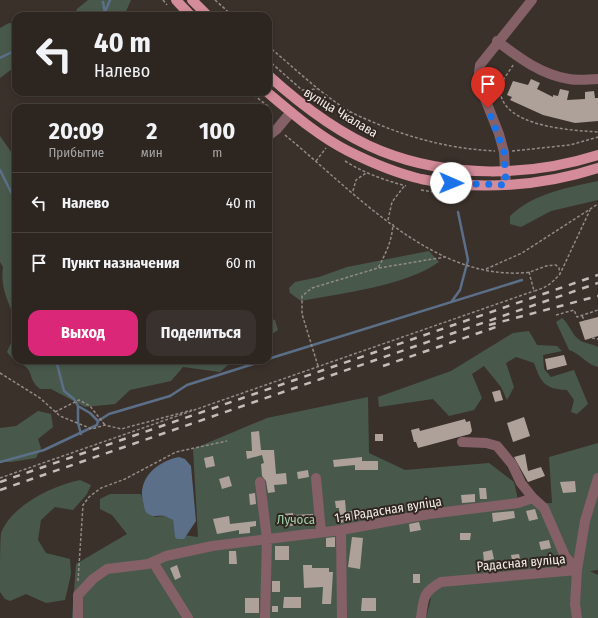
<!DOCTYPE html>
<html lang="ru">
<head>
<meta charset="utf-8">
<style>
  :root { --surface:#2c2520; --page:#38312d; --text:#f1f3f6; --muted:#a6a5a5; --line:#48423e; --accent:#db2777 }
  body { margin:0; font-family:"Fira Sans Condensed",sans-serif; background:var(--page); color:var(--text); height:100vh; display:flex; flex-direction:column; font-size:15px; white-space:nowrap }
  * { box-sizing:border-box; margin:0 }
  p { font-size:13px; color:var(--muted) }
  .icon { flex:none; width:22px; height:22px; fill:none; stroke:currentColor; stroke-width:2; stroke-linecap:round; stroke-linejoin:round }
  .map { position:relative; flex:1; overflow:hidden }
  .panel { position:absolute; left:12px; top:104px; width:260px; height:260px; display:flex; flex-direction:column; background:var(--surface); border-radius:12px; box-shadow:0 2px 6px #0003,0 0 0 1px var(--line) }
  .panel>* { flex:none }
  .guide { position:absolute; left:12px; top:12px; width:260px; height:84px; border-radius:12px; box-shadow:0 2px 6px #0003,0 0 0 1px var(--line); background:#2c2520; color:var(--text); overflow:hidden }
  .pin { position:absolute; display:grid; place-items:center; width:34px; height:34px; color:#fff; margin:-41px -17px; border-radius:50% 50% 50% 0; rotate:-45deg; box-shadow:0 0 4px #0007 }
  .pin .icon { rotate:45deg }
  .me { position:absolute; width:44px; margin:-22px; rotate:91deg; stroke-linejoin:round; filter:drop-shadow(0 0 3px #0008) }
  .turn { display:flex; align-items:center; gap:14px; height:84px; padding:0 16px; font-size:18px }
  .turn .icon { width:52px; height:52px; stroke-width:2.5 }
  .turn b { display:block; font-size:28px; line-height:34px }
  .eta { display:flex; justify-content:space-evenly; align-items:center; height:68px; text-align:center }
  .eta b { font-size:24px; font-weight:700; line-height:28px }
  .primary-button { display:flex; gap:8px; margin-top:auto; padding:8px 16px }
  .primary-button a { flex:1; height:46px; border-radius:12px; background:var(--accent); color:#fff; font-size:16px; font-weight:700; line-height:46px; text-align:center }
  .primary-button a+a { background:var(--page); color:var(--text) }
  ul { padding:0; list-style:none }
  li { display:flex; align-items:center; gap:12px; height:60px; padding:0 16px; border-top:1px solid var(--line) }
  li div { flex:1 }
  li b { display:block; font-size:15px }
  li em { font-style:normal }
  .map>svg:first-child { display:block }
</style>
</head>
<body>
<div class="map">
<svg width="598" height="618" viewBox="0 0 598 618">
  <rect width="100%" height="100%" fill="#3b312b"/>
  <path fill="#48594c" d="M88,0H131L124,16H74L77,9Z
    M9,23L16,24V70L12,69L0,78V28Z
    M0,136L16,159V320C8,303 0,286 3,267L0,262Z
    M598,181V200L551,211L521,227L510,224V216C534,193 567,188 598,181Z
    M429,251L439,262C406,286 342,293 301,301L290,293L289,288L295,282L319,277L347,267Z
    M268,318L275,320L278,330L268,337Z
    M562,318C569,324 571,332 577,338C583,344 591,343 598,347V367C587,365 580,353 569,350L556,322Z
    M16,331V360H229V364L220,372L183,367L171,381L130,390L115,404L85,407L51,389H40C29,380 33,374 27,368C20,361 15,363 7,352Z
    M529,331L537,345L557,346L562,351L543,355L544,369L551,377L574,370L588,404L577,414L571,412L574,400L567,390C545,389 541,383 534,363L516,357L506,363L514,387L507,400L501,387L484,366L472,374L482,398L474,410L449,416L433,399L379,407L378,397L451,371L513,333Z
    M368,397L369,453L405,470L489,463L514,482L519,504L552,503L549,457L598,443V570L590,571L598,575V618H426L431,598L429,599L425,618H72L76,564L127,534L112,515L100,509V499L110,494H141L145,509L155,517L165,516L173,520L175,534L198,537L193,449L267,418Z
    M38,411L51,414L53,427L38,439L41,448L36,458L11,462H0V428L16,426Z
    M80,480L91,485L87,494L73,510L55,507L41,520L38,540L46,553L70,559L71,574L65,600L46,603L26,594L10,601L5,599L0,592C0,582 0,540 1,533C12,505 52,486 80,480Z"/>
  <path fill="#5b6f89" d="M179,457L185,459L191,466L196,521L184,539H177L175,537L173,520C170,519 167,517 165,516C158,515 153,518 147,513C144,510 144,505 143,502C137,478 158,461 179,457Z"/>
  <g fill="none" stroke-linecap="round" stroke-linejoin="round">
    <path stroke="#5b6f89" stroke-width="2.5" d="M105,12L110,0
      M103,16L105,13L103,2
      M0,58L16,50
      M0,170L16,202
      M452,301L460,290L468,260L458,212
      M268,359L522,280
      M56,360L64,391L74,399L78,406L90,413L98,421
      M78,406V423L81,434
      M0,462L44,450L97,425L98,421L109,414L170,396L187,385L266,360"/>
  </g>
  <path fill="#aea19a" d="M531,79L540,83L537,89L553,97V95L558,96L560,89L569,91L567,100L585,99V92L594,91L595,98H598V121L575,123L543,115L510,100L512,97L507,95L513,81L528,85Z
    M598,317V336L585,340L579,322Z
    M564,355L567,365L547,370L545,359Z
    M500,390L503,400L495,402L492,392Z
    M524,417L530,436L513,442L507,423Z
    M465,419L466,422L470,421L472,431L470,434L418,448L416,442H414L411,430L419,428L420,431Z
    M259,431L261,450H274L276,474L286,473L287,484L274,485L275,492L268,493L266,481L262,476L261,464L264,463L262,455L247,459L246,451H252L251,432Z
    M375,434H383V441H375Z
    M525,454L528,471L541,467L545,476L528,482L514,457Z
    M213,456L215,466L206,468L204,458Z
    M362,457V461H378V470H355V465L334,467L333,460Z
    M308,470L309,477L298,479L297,472Z
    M229,476L232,486L222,489L219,479Z
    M575,481L576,492L563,493L560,482Z
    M479,488H486L487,499H480Z
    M255,493L256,504L250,505L249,494Z
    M475,494V502L462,503L461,495Z
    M345,500L346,512L363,509L364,518L340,523L339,508H336L335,501Z
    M535,509L538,519L529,521L526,511Z
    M514,511L515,518L493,522L492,513Z
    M293,513V515L313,514L314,523L283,527L282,514Z
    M229,516L230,524L256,521V526L250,527V533L239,534V530L217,534L213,519Z
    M419,522L421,530L410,532L409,524Z
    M460,533H471L470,540H460Z
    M335,537V547H326V538Z
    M352,537L363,538L360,569L348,567Z
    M549,540L551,548L541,550L539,542Z
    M275,546H289V560H275Z
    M492,550L494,559L484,561L483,552Z
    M229,551H236L237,564H229Z
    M519,554L521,563L513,564L511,555Z
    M177,565L181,577L175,580L170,568Z
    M303,565H312V568H329V572H333L331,604H322L323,587L304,588Z
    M413,574H420V583H413Z
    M272,581H280V592H272Z
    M284,597H301V608H283Z
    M245,598H259V613H245Z
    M362,598H376V611H361Z
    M272,606H278V612H272Z"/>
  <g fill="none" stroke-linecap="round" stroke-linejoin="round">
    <path stroke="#938a85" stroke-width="1.5" stroke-dasharray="3 2" stroke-linecap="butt" d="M163,0L167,5
      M215,0L233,16
      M268,46C293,67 317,90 344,108C355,115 368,120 380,125C417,140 454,149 495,151
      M268,60L302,90L318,89
      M513,65C510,71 500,82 500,89C501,127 570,130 598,132
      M250,92L269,107
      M344,122L350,112
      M285,135C345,184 416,262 496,272C505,273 521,274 530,272C539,269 545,265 556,265L559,268L560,274
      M512,151L570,145L598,137
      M316,161L326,148
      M345,161C364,173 384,180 406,186
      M421,190L441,193
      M353,191L356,180L366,173
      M388,220L392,202L405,185
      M379,268L445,257
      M486,269L522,253L598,204
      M529,272L534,291C546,288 552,283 560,274L590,210
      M556,315L574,310L577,317L598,310
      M582,316L585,321
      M592,338L598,339
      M318,366L302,314V296L312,288L378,268C386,253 392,241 393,224
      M0,373L40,398L60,416L92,429L105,425L121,429L192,410
      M55,412L79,400L90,406L105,425
      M0,478L534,291
      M78,581L83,505L89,497L101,488L125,479L176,452L227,441"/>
    <path stroke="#856067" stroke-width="10" d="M497,41C519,58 542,75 569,79C579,81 589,79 598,79
      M268,136L277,129L291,112
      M506,185L504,152L499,134L478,81L480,65L532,0
      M462,442L486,443L497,446L512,464L521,483L533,498
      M316,478L321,532
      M260,482L267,539L265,618
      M341,530L342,618
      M153,562L188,618
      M78,618V595L93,579L107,569L148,564L166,556L212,546L341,530L429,514L518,503L533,498L544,508L565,556L577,570L575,604L577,618
      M421,618C424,598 422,593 441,582L577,570L585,521L598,478"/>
    <path stroke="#d48b9a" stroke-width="10" d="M176,0L191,16
      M192,0L208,16
      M268,75C301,105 339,134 381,151C449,178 529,177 598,155
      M267,92C292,113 318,136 348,151C370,162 396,173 421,179C478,191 543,186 598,168"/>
    <path stroke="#c4bcb8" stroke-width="2.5" stroke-dasharray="7 7" stroke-linecap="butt" d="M489,325L598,296
      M383,366L496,327
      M0,482L598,275
      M0,490L598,283"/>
  </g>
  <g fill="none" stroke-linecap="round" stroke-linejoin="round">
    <path stroke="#1a73e8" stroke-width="7" stroke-dasharray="0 12.6" d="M451,183L506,185L504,152L488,108"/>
  </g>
  <g text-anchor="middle" stroke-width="4" stroke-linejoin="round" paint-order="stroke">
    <g font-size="13" fill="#f2ebe7" stroke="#312721">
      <text transform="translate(341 112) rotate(31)" y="5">вуліца Чкалава</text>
      <text transform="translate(388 509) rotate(-9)" y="5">1-я Радасная вуліца</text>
      <text transform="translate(521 562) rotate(-5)" y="5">Радасная вуліца</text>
    </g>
    <g font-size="13" fill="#9ed1a9" stroke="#312721">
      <text x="296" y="524">Лучоса</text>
    </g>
  </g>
</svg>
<div class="pin" style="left:488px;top:108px;background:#d93025"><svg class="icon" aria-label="arrive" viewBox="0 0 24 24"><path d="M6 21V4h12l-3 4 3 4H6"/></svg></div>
<svg class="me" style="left:451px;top:183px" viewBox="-20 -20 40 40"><circle r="19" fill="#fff"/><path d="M0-13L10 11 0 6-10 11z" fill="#1a73e8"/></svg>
<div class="guide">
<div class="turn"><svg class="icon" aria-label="left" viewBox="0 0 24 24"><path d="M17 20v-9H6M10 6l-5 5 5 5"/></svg><div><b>40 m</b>Налево</div></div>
</div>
<section class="panel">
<div class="eta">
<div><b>20:09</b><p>Прибытие</p></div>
<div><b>2</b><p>мин</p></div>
<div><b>100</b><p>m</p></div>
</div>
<ul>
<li><svg class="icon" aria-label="left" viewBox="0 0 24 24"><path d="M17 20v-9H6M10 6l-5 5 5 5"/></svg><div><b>Налево</b></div><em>40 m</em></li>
<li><svg class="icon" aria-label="arrive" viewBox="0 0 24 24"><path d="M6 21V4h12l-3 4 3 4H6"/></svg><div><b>Пункт назначения</b></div><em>60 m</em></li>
</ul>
<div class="primary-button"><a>Выход</a><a>Поделиться</a></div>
</section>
</div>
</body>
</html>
